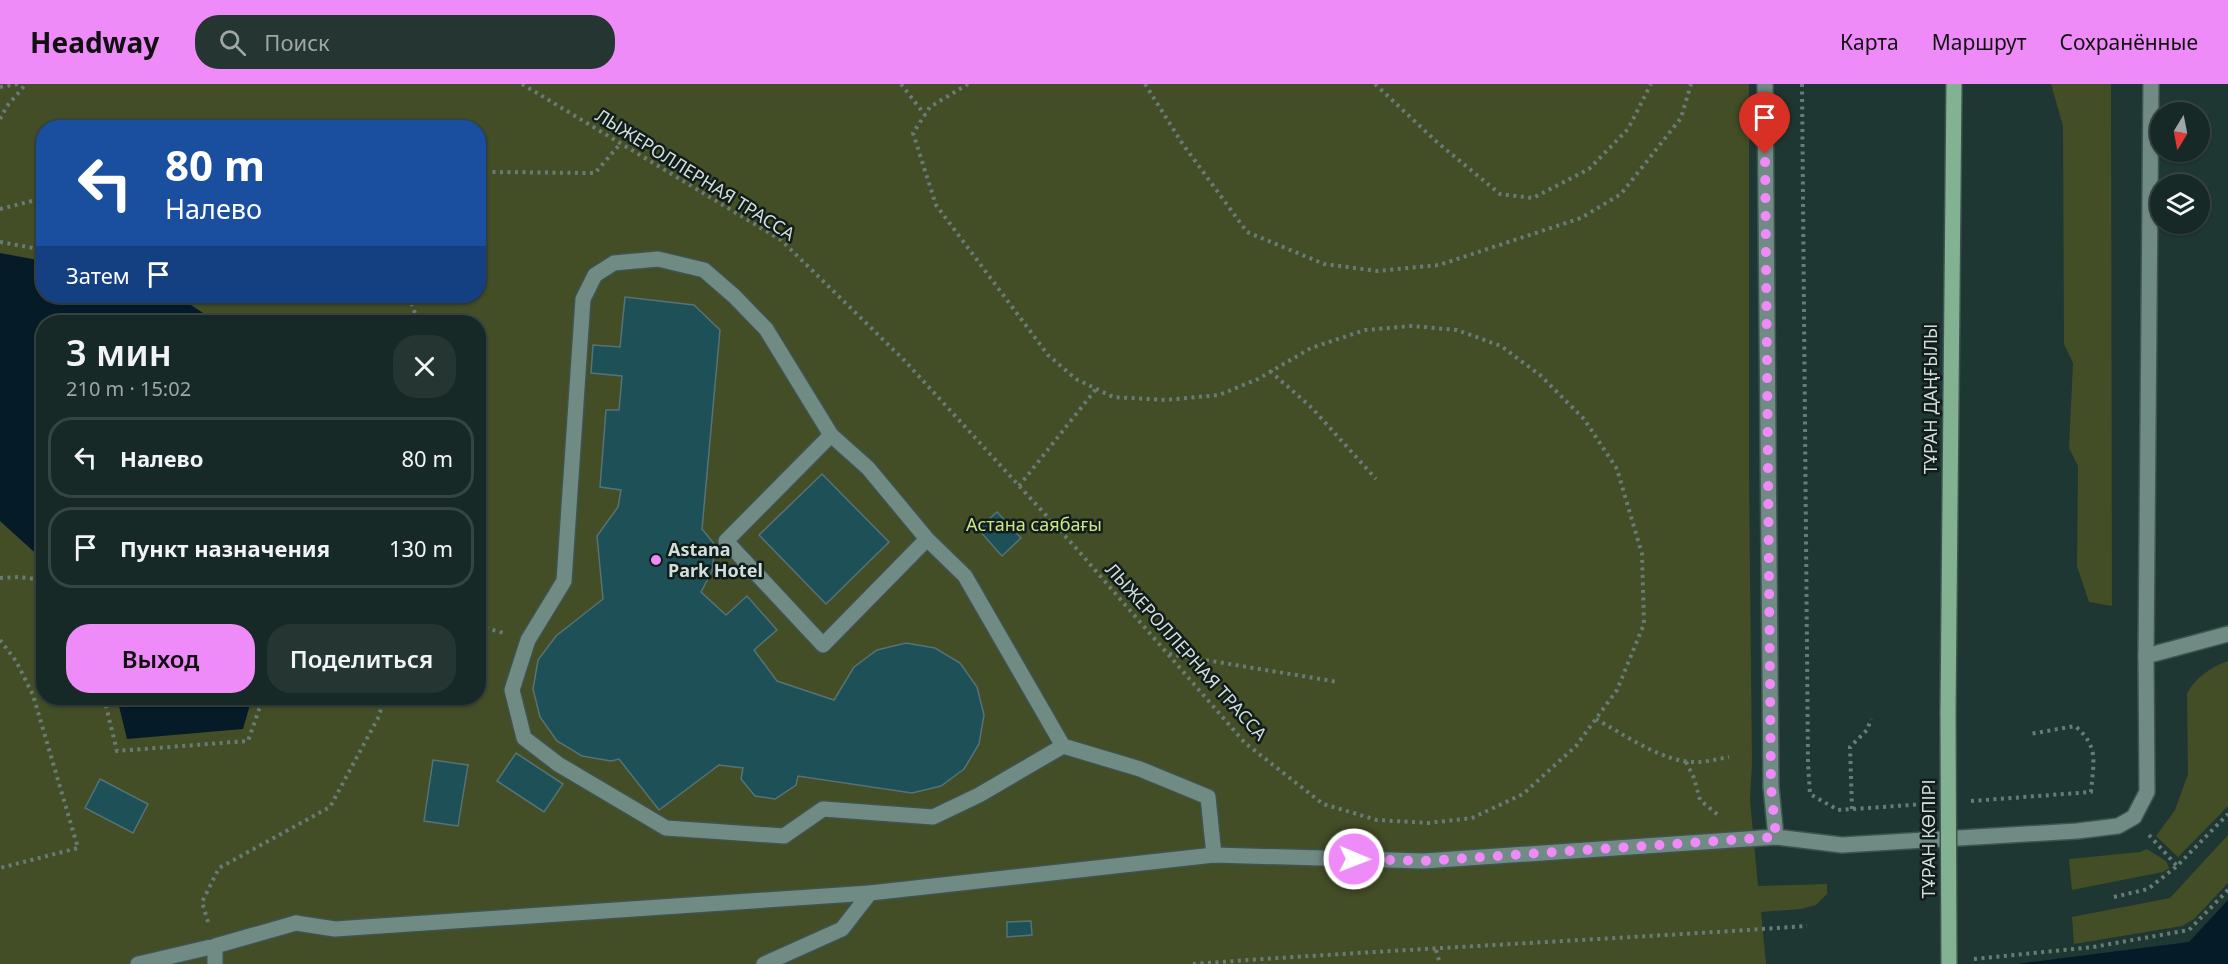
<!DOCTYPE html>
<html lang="ru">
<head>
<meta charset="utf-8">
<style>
  :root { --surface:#172926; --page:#243532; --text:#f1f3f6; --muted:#9ea6a7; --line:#364543; --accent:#ee8bf8 }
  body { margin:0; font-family:"Noto Sans",sans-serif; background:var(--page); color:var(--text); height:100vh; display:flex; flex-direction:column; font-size:22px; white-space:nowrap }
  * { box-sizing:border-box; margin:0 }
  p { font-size:20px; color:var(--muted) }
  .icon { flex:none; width:33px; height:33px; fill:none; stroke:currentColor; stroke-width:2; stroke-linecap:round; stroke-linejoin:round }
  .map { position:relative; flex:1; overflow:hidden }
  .sheet { position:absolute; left:36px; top:231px; width:450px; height:390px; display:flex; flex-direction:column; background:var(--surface); border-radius:24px; box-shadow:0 2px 4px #0004,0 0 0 2px var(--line) }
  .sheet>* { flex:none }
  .hud { position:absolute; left:36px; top:36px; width:450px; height:183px; border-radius:24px; box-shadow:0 2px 4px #0004,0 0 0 2px var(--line); background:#1a4fa0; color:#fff; overflow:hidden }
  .needle { width:39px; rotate:190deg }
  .tools { position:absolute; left:2150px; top:18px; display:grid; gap:12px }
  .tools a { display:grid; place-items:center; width:60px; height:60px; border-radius:50%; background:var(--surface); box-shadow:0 2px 4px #0004,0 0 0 2px var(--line); font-size:30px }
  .pin { position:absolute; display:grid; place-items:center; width:51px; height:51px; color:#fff; margin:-62px -26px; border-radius:50% 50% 50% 0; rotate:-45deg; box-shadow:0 0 6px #0007 }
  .pin .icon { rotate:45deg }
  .me { position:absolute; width:66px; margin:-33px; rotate:91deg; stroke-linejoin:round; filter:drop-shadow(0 0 4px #0008) }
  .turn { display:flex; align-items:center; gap:21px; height:126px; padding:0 30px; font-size:27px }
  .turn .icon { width:78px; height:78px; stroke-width:2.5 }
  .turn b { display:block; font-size:42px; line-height:51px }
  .then { display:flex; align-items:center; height:57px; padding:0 30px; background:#0003; gap:12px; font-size:22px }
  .round { display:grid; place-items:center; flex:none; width:63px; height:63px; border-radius:24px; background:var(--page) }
  .headline { display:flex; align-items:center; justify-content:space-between; height:102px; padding:0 30px }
  h1 { font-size:36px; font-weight:600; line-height:45px }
  .action { display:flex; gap:12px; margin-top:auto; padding:12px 30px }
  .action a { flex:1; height:69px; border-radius:24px; background:var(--accent); color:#111; font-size:24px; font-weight:600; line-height:69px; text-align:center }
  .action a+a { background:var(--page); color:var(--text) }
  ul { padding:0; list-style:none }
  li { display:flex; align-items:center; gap:18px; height:81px; margin:0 12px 9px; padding:0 18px; border:3px solid var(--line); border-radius:24px }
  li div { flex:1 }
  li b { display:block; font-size:22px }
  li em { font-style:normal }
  header { display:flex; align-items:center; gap:36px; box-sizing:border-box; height:84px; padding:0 30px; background:var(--accent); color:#111 }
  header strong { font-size:28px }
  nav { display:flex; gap:33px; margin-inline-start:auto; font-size:21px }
  .search { width:420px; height:54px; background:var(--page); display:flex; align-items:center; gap:15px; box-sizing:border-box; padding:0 21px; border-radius:24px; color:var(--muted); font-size:22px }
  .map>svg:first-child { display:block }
</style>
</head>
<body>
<header>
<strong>Headway</strong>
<div class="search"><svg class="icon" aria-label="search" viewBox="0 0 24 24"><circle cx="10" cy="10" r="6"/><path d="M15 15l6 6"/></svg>Поиск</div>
<nav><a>Карта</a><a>Маршрут</a><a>Сохранённые</a></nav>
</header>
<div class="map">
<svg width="2228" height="880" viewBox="0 0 2228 880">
  <rect width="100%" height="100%" fill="#1f3732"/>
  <path fill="#434d26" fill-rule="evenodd" d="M0,0H1749V392L1752,679L1750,716L1758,802L1827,800V810L1816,821L1801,825L1761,828L1766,880H0ZM44,44H478V212H44ZM44,238H478V614H44Z
    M2051,0H2111L2112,522L2089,518L2077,482L2078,382L2069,364L2073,279L2064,260L2063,42Z
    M2228,577V722L2178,773L2156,752L2175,726L2188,690L2187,610C2194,595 2212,582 2228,577Z
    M2228,751V799L2194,835L2182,842L2074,860L2072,833L2170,814Z
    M2147,765L2166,777L2169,784L2163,788L2072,806L2069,775L2140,768Z"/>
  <path fill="#061b28" d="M0,169L43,177L44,212H177L217,238H44L43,476L0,437Z
    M117,614H252L243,645L127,655Z
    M2228,816V880H2017L2189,858Z"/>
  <path fill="#1d5057" stroke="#577276" stroke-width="1.5" d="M625,213L694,221L720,246L702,445L715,461L712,487L701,508L726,531L747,512L777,546L754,566L777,597L834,616L854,583L877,566L906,559L935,564L960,579L977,603L984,631L979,660L964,685L941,702L912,709L798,692L796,701L775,715L755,712L741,695L743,684L719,681L659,726L619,675L611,677L582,672L557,657L540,633L533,605L538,576L556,552L603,515L597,452L618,423L621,406L600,403L606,326H619L622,292L591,289L593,261L620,263Z
    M822,390L889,458L826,520L759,451Z
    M997,428L1021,454L1002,472L978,445Z
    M516,669L563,700L544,728L497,697Z
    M433,676L468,681L458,742L424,737Z
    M100,695L148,720L133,749L85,724Z
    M1031,837L1032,851L1007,853V838Z"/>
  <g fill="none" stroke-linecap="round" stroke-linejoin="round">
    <defs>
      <path id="service" d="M831,351L726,457L823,561L927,455
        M2146,572L2228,550
        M1063,662L979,711L933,733L823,725L784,752L666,744L558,680L524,654L512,606L528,556L564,497L583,215L595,191L614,179L658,175L704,186L734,212L766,245L831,351L868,384L927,455L965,492L1063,662L1140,685L1208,713L1214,771
        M215,862V880
        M138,880L215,862L296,839
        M764,880L842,845L870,809"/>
      <path id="minor" d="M1765,0L1771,703L1776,753
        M296,839L335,845L870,809L1214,771L1424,777L1776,753L1842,761L2077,747L2118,742L2134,733L2147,708L2146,572L2151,0"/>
      <path id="primary" d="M1948,629L1954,0"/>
    </defs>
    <use href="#service" stroke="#3f5450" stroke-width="18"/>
    <use href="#minor" stroke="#3f5450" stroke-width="18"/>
    <use href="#primary" stroke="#3f5450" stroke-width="18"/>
    <path stroke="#687c77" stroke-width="4" stroke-dasharray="3 4.5" stroke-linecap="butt" d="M522,0L781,156L905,277L1075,463L1245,659L1323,720L1377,736L1429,739L1472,734L1523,710L1576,662L1617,606L1644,540L1642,470L1617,385L1584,335L1540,291L1501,262L1457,246L1412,242L1365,246L1311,264L1258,295L1219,311L1165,316L1113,313L1076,295L1048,271L936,121L913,49L930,23L968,0
      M901,0L925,31
      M1145,0L1182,59L1247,148L1324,180L1378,187L1439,181L1581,134L1621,110L1681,34L1691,0
      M1375,0L1438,59L1500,110L1533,114L1589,85L1628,45L1651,0
      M1802,0L1808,680L1810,710L1838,726L1925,720
      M0,3L18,0
      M0,35L7,22L26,0
      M478,91L486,88L595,89L621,59
      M0,125L44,114
      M0,158L44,166
      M409,212L418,238
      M1270,287L1312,324L1376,395
      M1019,402L1096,305
      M0,494L19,493L44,496
      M478,542L504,549
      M0,556L16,577L33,611L78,764L0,784
      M1169,570L1338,598
      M104,614L117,667L248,657L263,614
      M1596,635C1623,650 1664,679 1696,678C1707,678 1718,675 1729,673
      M1686,678L1694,694L1700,716L1718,731
      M1971,717L2091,708C2093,679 2100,663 2075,642L2030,650
      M1852,725L1850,663L1867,646L1871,635
      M2149,751L2177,782
      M2114,813L2148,805L2177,782L2228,730
      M208,838L202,818L219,784L330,723L378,634L385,614
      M1436,866L1440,880
      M1974,875L2093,863L2189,846L2228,806
      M1193,880C1398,865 1603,856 1807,842"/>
    <use href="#service" stroke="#708a84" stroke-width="15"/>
    <use href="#minor" stroke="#708a84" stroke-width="15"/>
    <use href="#primary" stroke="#83b292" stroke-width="15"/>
    <defs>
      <path id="primary-bridge" d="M1948,629L1949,880"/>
    </defs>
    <use href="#primary-bridge" stroke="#3f5450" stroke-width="18" stroke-linecap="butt"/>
    <use href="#primary-bridge" stroke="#83b292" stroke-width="15"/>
  </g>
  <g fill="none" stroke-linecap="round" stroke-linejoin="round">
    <path stroke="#ee8bf8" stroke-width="10" stroke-dasharray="0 18" d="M1354,775L1424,777L1776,753L1771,703L1765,70"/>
  </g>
  <circle fill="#ee8bf8" stroke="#121c1a" stroke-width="2" cx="656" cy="476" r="6"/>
  <g text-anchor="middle" stroke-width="5" stroke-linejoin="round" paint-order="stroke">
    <g font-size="18" fill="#d1dfdb" stroke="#121c1a">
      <text transform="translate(695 91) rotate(32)" y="6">ЛЫЖЕРОЛЛЕРНАЯ ТРАССА</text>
      <text transform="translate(1931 315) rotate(-90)" y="6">ТҰРАН ДАҢҒЫЛЫ</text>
      <text transform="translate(1186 568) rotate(48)" y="6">ЛЫЖЕРОЛЛЕРНАЯ ТРАССА</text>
      <text transform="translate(1929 755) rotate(-90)" y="6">ТҰРАН КӨПІРІ</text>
    </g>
    <g font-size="18" fill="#cde689" stroke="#121c1a">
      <text x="1034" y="447">Астана саябағы</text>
    </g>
    <g font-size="18" font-weight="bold" fill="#d1dfdb" stroke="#121c1a" text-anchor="start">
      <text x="668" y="472">Astana<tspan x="668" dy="21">Park Hotel</tspan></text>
    </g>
  </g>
</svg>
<div class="tools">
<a><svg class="needle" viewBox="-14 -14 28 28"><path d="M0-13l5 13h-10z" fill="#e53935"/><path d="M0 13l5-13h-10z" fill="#9ea6a7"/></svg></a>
<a><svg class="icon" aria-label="layers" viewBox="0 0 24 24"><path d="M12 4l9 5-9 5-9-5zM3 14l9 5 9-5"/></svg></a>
</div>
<div class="pin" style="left:1765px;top:70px;background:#d93025"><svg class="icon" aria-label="arrive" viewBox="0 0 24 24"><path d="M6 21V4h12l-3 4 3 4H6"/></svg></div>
<svg class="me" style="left:1354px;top:775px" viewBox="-20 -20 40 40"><circle r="17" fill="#ee8bf8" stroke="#fff" stroke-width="3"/><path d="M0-11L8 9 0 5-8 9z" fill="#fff"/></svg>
<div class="hud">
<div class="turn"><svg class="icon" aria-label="left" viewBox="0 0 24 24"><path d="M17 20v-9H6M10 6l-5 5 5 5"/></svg><div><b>80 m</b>Налево</div></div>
<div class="then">Затем<svg class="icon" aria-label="arrive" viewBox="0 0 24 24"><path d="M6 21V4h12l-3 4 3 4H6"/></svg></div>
</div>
<section class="sheet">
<div class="headline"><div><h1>3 мин</h1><p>210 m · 15:02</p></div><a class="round"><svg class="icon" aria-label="close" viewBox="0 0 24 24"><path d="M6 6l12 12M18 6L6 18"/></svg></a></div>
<ul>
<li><svg class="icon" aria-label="left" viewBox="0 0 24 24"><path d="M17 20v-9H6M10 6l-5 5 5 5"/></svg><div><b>Налево</b></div><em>80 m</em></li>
<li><svg class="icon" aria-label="arrive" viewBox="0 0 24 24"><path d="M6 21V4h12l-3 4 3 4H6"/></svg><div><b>Пункт назначения</b></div><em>130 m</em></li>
</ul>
<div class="action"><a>Выход</a><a>Поделиться</a></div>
</section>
</div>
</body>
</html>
